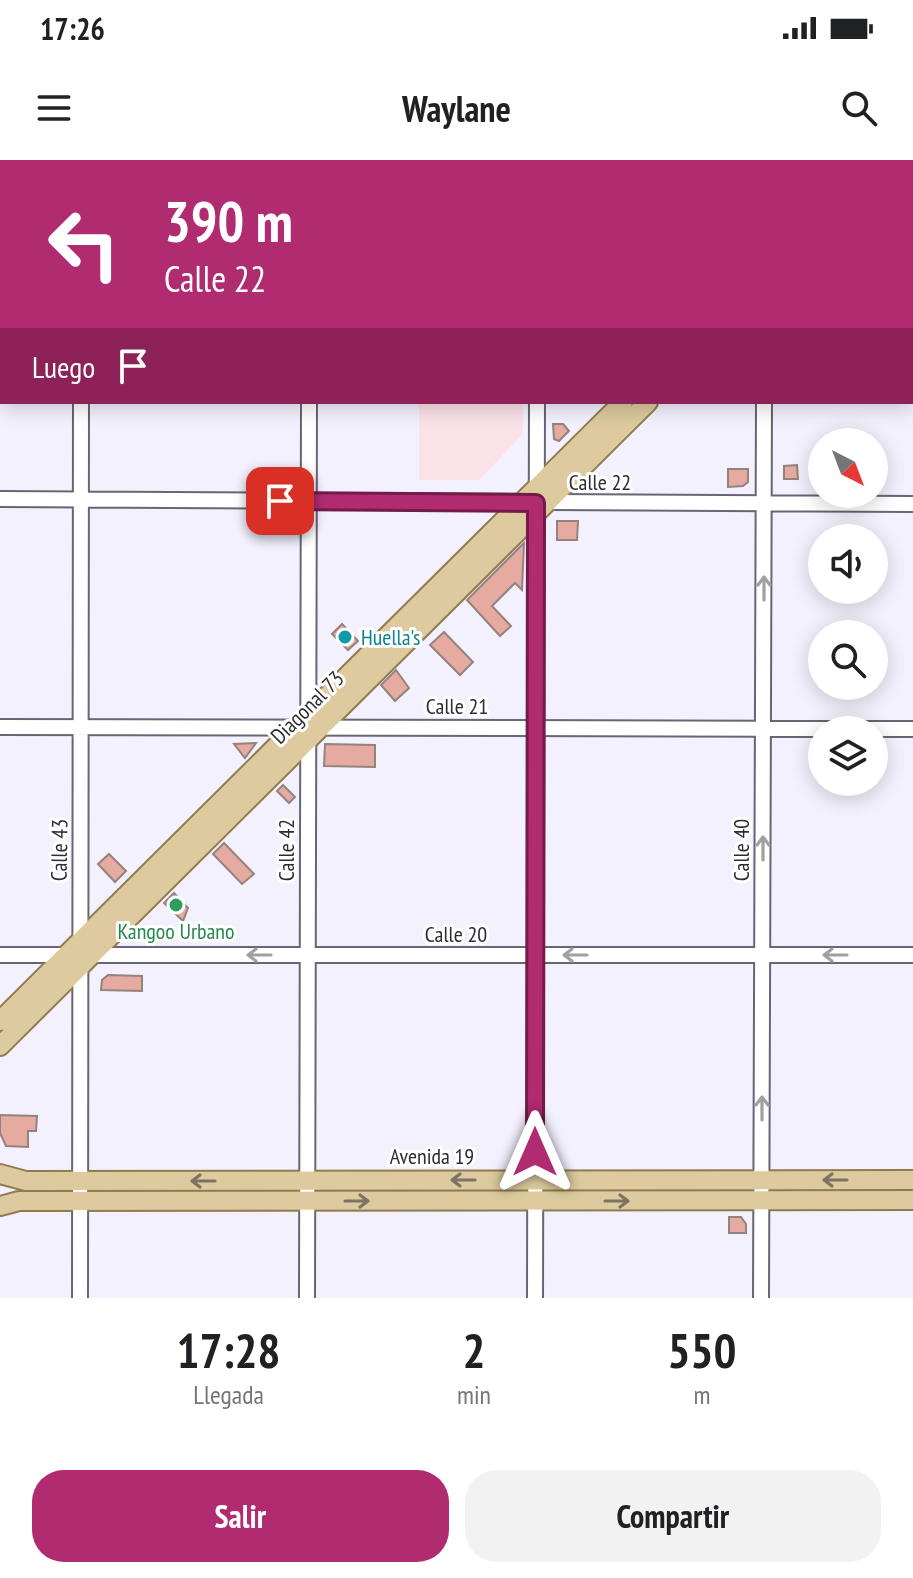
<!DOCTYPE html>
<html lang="es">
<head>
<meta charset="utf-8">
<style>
  :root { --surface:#fff; --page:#f2f2f2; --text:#202124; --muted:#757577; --accent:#b12b70 }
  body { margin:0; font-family:"PT Sans Narrow",sans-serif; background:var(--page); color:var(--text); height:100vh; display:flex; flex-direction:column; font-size:30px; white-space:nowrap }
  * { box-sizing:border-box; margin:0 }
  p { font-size:26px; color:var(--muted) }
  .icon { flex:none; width:44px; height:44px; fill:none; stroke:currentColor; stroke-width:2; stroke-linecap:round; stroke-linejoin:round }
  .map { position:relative; height:1138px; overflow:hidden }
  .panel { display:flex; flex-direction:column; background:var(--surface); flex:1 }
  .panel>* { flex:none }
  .top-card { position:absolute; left:0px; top:0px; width:914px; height:244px; box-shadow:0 4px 20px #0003; background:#b12b70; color:#fff; overflow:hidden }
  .needle { width:52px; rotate:138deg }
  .buttons { position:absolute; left:808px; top:268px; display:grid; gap:16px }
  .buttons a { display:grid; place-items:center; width:80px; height:80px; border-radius:50%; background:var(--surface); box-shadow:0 4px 20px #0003; font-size:40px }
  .pin { position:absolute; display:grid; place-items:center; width:68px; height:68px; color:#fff; margin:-34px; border-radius:16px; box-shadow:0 4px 12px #0006 }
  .me { position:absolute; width:88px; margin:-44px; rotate:0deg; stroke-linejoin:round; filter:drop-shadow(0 0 6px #0008) }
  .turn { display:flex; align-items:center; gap:28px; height:168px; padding:0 32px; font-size:36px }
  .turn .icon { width:104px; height:104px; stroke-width:2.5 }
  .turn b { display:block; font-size:56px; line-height:68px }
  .then { display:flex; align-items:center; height:76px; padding:0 32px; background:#0003; gap:16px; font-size:30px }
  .eta { display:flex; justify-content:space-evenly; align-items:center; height:136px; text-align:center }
  .eta b { font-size:48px; font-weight:700; line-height:56px }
  .button { display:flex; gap:16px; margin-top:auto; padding:16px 32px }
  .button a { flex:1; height:92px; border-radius:32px; background:var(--accent); color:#fff; font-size:32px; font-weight:700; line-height:92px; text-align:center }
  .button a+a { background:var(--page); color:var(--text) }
  .status { display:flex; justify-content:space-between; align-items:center; height:56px; padding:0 40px; background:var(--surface); direction:ltr }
  .status svg { height:22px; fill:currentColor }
  header { display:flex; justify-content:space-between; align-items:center; height:104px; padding:0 32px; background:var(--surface); font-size:36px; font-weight:700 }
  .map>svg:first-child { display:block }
</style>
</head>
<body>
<div class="status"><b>17:26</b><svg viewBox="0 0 49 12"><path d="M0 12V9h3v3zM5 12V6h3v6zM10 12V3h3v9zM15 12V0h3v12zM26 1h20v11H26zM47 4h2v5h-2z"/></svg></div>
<header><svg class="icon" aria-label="menu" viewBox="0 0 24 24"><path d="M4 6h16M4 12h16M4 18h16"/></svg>Waylane<svg class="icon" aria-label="search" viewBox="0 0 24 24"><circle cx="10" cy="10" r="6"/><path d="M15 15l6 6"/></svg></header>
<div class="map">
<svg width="913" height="1138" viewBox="0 0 913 1138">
  <rect width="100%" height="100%" fill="#f3f1fe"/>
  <path fill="#fbe1e8" d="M419,242H523V274L479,320H419Z"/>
  <path fill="#e5aaa0" stroke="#94827f" stroke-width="2" d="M553,264H563L569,271L559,281L554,279Z
    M797,305L798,319H784V306Z
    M728,309H748V322L743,326L728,327Z
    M557,361H578L577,380H557Z
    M524,383L522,430L515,423L492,446L511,466L500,476L467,440Z
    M342,464L358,481L348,490L332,474Z
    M444,472L473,502L460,515L430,485Z
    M396,510L409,528L395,541L381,525Z
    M256,583L245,598L234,584Z
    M325,584L375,585V607L324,606Z
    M283,625L295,637L289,643L277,631Z
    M224,683L254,714L242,724L213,694Z
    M109,694L126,711L115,722L98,704Z
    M174,733L188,748L183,761L164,743Z
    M108,815L142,816V831L101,830L102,820Z
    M0,955L37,956L36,971H28V987L6,986L0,973Z
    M729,1057H741L746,1064V1073H729Z"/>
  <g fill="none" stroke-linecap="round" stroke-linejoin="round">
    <defs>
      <path id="minor" d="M82,2V0
        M309,2V0
        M537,2V0
        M765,2V0
        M0,117H2
        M912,117H913
        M0,339L913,344
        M0,567L913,569
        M0,795H913
        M80,1138L81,242
        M307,1138L309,242
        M535,1138L537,242
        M761,1138L764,242"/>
      <path id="major" d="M865,2L867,0
        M890,2L892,0
        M0,861L623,242
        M0,886L648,242
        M0,1014L26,1021L913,1020
        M0,1046L19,1041L913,1040"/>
    </defs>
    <use href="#minor" stroke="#686574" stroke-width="18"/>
    <use href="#major" stroke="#907b4f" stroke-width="22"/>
    <use href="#minor" stroke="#fff" stroke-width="14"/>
    <use href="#major" stroke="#ddca9e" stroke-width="18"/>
  </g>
  <defs><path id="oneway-shaft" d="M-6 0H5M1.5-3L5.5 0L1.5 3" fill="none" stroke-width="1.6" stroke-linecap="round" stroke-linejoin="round" transform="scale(2)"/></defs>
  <g stroke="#a0a0a3">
    <use href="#oneway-shaft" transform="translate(764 428) rotate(-90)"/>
    <use href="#oneway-shaft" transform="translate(763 688) rotate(-90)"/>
    <use href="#oneway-shaft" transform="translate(259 795) rotate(-180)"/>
    <use href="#oneway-shaft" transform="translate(575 795) rotate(180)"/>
    <use href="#oneway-shaft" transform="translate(835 795) rotate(180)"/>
    <use href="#oneway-shaft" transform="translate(762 948) rotate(-90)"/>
  </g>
  <g stroke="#7c7363">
    <use href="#oneway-shaft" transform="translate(463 1020) rotate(180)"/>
    <use href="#oneway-shaft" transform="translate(835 1020) rotate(180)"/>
    <use href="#oneway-shaft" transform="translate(203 1021) rotate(180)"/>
    <use href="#oneway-shaft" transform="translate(357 1041)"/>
    <use href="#oneway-shaft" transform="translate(617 1041)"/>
  </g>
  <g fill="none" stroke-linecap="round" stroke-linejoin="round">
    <defs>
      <path id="route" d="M280,341L536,343L535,992"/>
    </defs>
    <use href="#route" stroke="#731c49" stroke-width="20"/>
    <use href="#route" stroke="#b12b70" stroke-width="14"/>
  </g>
  <circle fill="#0f9aa8" stroke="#fff" stroke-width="3" cx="345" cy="477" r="8"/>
  <circle fill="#2e9e5b" stroke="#fff" stroke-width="3" cx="176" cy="745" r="8"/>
  <g text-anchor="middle" stroke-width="6" stroke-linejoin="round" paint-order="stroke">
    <g font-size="22" fill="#2d2c32" stroke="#fff">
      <text x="600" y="330">Calle 22</text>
      <text x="457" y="554">Calle 21</text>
      <text transform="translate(307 547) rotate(-45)" y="8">Diagonal 73</text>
      <text transform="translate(59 690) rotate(-89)" y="8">Calle 43</text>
      <text transform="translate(286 690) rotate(-90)" y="8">Calle 42</text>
      <text transform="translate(741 690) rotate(-90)" y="8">Calle 40</text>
      <text x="456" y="782">Calle 20</text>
      <text x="432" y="1004">Avenida 19</text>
    </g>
    <g font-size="22" fill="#0d838f" stroke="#fff" text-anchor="start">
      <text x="361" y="485">Huella's</text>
    </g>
    <g font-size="22" fill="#27864d" stroke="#fff">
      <text x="176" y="779">Kangoo Urbano</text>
    </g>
  </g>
</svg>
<div class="buttons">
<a><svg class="needle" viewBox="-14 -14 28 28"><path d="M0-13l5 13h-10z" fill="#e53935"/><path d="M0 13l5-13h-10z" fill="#757577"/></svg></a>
<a><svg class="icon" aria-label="sound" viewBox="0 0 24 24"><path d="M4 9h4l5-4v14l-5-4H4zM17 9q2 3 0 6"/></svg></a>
<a><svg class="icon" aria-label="search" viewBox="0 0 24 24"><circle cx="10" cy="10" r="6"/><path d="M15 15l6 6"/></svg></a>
<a><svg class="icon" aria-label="layers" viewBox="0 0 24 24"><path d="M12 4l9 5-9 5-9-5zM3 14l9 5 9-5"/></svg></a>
</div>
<div class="pin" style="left:280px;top:341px;background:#d93025"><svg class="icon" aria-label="arrive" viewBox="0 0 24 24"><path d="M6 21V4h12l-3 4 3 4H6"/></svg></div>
<svg class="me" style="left:535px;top:992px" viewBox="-20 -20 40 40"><path d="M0-17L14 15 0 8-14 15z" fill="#b12b70" stroke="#fff" stroke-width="4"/></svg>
<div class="top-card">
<div class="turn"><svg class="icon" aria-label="left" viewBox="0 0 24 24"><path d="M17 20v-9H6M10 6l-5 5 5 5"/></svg><div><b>390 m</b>Calle 22</div></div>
<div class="then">Luego<svg class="icon" aria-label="arrive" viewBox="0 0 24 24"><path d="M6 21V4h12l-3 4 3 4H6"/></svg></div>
</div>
</div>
<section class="panel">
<div class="eta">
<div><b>17:28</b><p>Llegada</p></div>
<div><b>2</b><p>min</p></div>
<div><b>550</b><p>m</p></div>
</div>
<div class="button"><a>Salir</a><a>Compartir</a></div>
</section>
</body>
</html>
